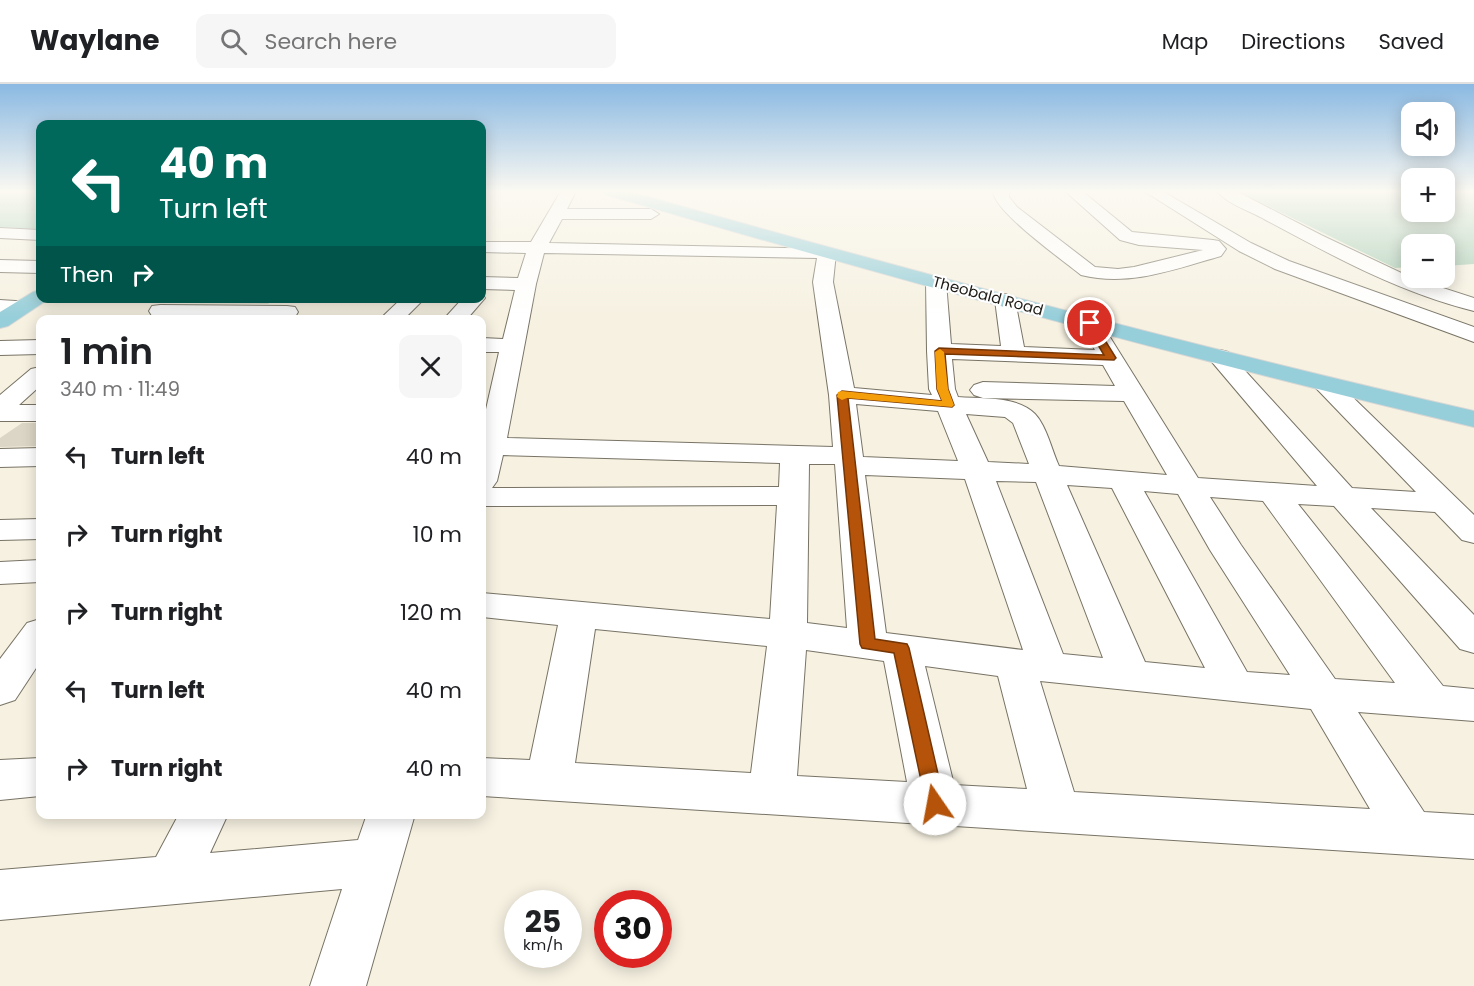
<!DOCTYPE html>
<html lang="en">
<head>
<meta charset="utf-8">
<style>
  :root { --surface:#fff; --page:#f6f6f6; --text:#202124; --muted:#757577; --line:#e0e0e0 }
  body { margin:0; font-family:Poppins,sans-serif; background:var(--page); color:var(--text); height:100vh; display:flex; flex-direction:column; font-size:22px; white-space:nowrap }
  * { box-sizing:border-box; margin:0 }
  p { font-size:20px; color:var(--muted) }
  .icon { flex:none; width:33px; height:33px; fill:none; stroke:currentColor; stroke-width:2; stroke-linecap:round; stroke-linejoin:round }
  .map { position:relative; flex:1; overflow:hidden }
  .sheet { position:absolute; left:36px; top:231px; width:450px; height:504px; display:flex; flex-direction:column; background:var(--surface); border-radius:12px; box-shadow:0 3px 15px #0003 }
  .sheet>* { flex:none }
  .hud { position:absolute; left:36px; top:36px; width:450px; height:183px; border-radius:12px; box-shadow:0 3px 15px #0003; background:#00695c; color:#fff; overflow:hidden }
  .fabs { position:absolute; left:1401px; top:18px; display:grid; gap:12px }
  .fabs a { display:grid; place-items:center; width:54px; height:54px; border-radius:12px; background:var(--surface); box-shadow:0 3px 15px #0003; font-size:30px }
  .speed { position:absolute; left:504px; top:806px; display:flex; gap:12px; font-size:30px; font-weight:700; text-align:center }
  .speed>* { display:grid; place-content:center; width:78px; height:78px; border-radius:50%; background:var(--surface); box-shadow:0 3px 15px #0003; line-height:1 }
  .speed small { font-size:15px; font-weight:400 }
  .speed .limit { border:9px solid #d22; background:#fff; color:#111 }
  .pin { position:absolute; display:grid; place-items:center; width:51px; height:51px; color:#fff; margin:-26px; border:3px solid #fff; border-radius:50%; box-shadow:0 2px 6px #0007 }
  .me { position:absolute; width:66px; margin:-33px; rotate:348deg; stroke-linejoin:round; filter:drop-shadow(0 0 4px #0008) }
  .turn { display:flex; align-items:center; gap:21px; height:126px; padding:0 24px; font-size:27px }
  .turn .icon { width:78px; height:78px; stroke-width:2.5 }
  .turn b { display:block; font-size:42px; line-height:51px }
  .then { display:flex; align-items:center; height:57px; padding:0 24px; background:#0003; gap:12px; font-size:22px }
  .round { display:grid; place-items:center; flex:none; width:63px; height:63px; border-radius:12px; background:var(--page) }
  .headline { display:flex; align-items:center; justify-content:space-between; height:102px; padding:0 24px }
  h1 { font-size:36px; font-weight:600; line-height:45px }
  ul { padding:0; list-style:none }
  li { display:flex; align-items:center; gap:18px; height:78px; padding:0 24px }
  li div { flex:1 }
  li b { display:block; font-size:22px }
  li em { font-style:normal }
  header { display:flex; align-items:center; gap:36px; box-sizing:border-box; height:84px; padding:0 30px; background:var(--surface); border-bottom:2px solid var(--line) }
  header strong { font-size:28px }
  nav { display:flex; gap:33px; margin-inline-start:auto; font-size:21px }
  .search { width:420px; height:54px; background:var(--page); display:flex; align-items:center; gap:15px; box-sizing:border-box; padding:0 21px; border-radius:12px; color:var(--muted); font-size:22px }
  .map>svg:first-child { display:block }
</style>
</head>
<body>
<header>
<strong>Waylane</strong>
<div class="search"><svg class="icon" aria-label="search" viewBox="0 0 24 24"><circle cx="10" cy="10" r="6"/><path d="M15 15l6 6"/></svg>Search here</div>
<nav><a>Map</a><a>Directions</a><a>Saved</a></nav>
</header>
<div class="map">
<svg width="1474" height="902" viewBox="0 0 1474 902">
  <rect width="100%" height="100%" fill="#f6f1e1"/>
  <path fill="#abcfb8" d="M0,107H40V145L0,143Z
    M1237,107H1411L1412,128H1444L1445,107H1474V180L1445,182L1444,160H1412L1411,183L1395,184Z"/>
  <path fill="#dbd6c5" d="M190,214H264L269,220L183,219Z
    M22,339H40V362L0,363V354Z"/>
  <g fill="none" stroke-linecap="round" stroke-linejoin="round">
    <defs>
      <path id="minor" d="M561,107H576L567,125H651L659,130L651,135H562L549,159L833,165L836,169L833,198L854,304L932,311L929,305L927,267L926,198L929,194H943L946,198L951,260L1001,262L995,216L998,212L1005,210L1012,212L1015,216L1024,263L1095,266L1079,239L1082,234L1090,232L1098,234L1198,394L1317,402L1212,278L1208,273L1212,268L1220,266L1228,268L1352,404L1416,408L1314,302L1318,297L1327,294L1336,297L1474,431V459L1462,456L1435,428L1371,424L1474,531V569L1460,565L1334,422L1298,420L1443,602L1474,605V637L1358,628L1424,728L1474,731V775L482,712V674L530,676L558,541L482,533V509L770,535L777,421L482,422V343L499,268H482V254L503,255L515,206L482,205V193L518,194L526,169L482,168V158H531ZM544,169L817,174L813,198L829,311L833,363L507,354L536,200ZM952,275L1103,281L1115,302L983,298L974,301L970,306L974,311L983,314L1124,317L1167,391L1059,382C1052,367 1047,343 1035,330C1018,312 982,315 958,313L955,305ZM856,320L938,327L958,377L863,373ZM966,330L1005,333L1013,339L1029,380L988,378ZM503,371L780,379L779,403L492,404L497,397ZM809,380H835L847,544L807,539ZM865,391L965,395L1023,566L886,549ZM996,397L1036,398L1103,574L1063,570ZM1067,401L1112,404L1205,584L1145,578ZM1144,407L1178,410L1210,466L1290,591L1247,588ZM1210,413L1263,417L1395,599L1335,595L1241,461ZM595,545L767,562L751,689L575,679ZM806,566L884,577L907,698L797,692ZM925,582L998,592L1027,705L954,701ZM1040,597L1311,625L1370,725L1074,708Z
        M993,107H1009V113L1017,123L1095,183L1118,185L1134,183L1203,166L1139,161L1120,156L1065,107H1082L1132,148L1213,156L1219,157L1226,165L1221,172C1175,185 1130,203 1081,191C1064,177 993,127 993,107Z
        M1144,107H1162L1251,159L1289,177L1474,243V258L1275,185L1239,167Z
        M1217,107H1236L1321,151L1412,194L1474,214V227C1400,209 1331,171 1264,135C1250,127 1227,120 1217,107Z
        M0,144L40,146V156L0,154Z
        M0,176L40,177V189L0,188Z
        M482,209L485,214L466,236H443L463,214H482Z
        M402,214H425L403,236H379Z
        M0,216L31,218L35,222L31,226L0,228Z
        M160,221L287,222L295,223L298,228L295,233L287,234L152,232L149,227L152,222Z
        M40,256V270L0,271V257Z
        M40,283V302L19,321H40V337H0V311L31,285Z
        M40,364V382L0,383V365Z
        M40,435V455L0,456V436Z
        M40,476V498L0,500V478Z
        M40,535V578L15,616L0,621V575L27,539Z
        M40,674V712L0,716V676Z
        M179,730H228L210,769L358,756L367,730H415L366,902H310L342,805L0,836V786L156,773Z"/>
      <path id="major" d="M602,107H627C908,186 1189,262 1474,327V343C1182,274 892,194 604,110Z
        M40,206V214H49L47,216L8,242L0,244V228L33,208Z"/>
    </defs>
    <use href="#minor" stroke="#787365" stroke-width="2"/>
    <use href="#major" stroke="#d6d6d5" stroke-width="2"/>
    <use href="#minor" fill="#fff" fill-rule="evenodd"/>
    <use href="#major" fill="#96ced9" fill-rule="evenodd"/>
  </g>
  <linearGradient id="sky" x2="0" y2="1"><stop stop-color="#8ab9e2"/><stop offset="0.46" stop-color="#fbf9f2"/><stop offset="1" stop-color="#fbf9f2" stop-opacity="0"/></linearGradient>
  <rect width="1474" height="234" fill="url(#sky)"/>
  <path fill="#b45309" stroke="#753606" stroke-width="1.5" d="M1087,237H1093L1116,274L1114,276L945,270L948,305L954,321L952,323L848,314L875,555L907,560L909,564L945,720L942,726L935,729L928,726L926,720L894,569L862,564L860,560L837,311L842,307L942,317L937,305L935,267L939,264L1104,271L1085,239Z"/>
  <path fill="#f59e0b" d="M940,265L944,268L948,305L954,321L952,323L847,314L842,316L837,313L838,308L842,307L942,317L937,305L935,268Z"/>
  <g text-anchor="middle" stroke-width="4.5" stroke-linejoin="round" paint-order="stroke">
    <g font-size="15" fill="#1d1b16" stroke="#fff">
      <text transform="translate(988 212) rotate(15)" y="5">Theobald Road</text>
    </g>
  </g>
</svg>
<div class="fabs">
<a><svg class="icon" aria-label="sound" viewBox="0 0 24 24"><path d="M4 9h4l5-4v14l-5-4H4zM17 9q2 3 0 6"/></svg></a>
<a>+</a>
<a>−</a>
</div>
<div class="speed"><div>25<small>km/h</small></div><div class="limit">30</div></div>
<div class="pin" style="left:1090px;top:239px;background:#d93025"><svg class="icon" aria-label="arrive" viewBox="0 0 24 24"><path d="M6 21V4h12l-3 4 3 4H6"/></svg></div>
<svg class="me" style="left:935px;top:720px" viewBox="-20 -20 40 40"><circle r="19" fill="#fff"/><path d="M0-13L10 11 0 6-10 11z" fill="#b45309"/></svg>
<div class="hud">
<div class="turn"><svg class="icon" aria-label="left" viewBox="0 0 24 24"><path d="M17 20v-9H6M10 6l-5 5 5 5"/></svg><div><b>40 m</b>Turn left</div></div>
<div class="then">Then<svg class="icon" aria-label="right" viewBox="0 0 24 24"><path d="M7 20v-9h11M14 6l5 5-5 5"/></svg></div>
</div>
<section class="sheet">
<div class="headline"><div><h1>1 min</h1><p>340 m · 11:49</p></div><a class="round"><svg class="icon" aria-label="close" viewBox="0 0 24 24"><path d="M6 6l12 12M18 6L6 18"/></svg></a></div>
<ul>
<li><svg class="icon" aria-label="left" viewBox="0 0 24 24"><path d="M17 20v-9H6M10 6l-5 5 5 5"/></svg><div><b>Turn left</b></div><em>40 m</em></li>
<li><svg class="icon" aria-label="right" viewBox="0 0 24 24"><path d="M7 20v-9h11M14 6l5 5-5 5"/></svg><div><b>Turn right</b></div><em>10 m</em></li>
<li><svg class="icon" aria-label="right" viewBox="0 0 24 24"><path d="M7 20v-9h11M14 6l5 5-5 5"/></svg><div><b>Turn right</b></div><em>120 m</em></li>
<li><svg class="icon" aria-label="left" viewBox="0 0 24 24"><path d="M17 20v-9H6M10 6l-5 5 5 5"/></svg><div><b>Turn left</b></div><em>40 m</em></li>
<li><svg class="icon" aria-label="right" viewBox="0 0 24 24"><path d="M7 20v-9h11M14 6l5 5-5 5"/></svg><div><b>Turn right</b></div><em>40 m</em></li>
</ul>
</section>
</div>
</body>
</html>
